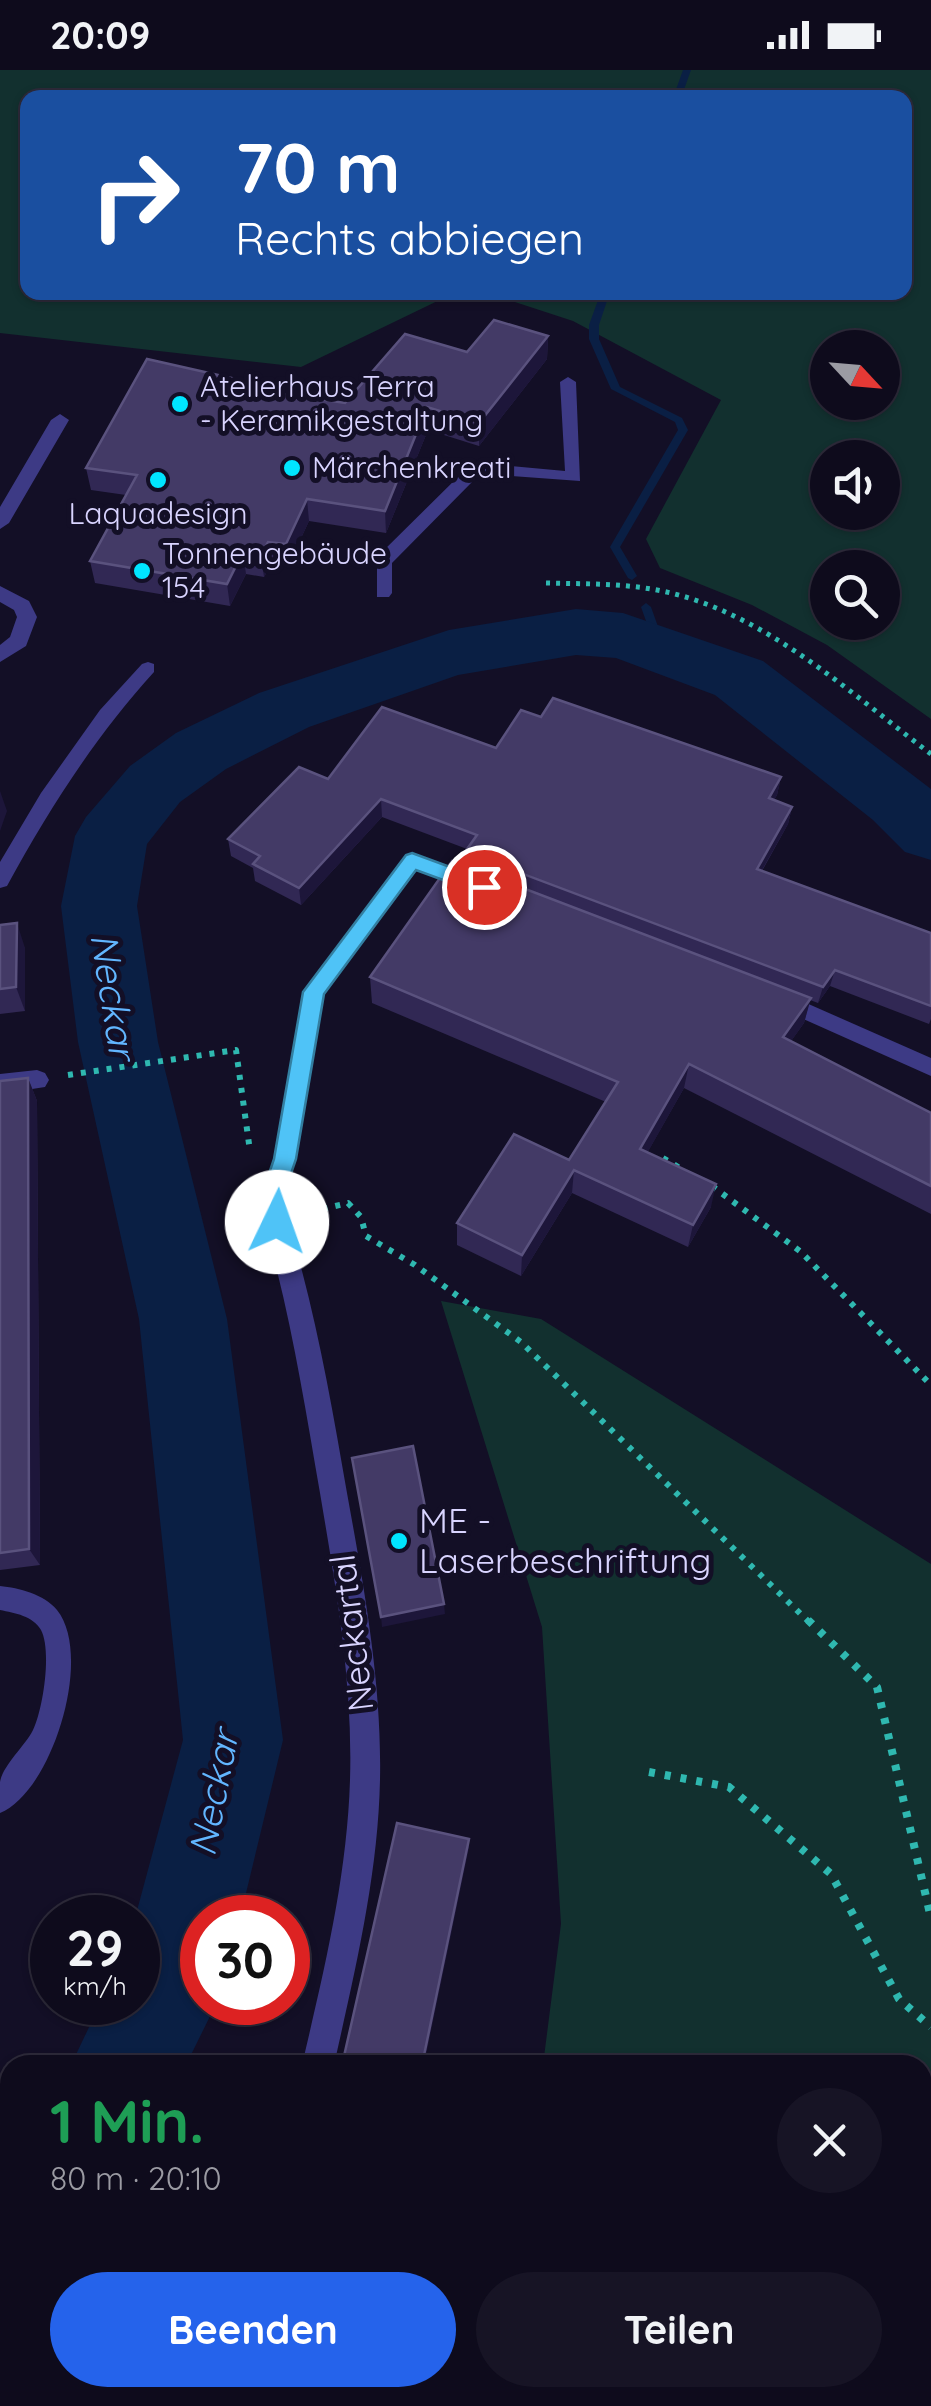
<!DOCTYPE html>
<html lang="de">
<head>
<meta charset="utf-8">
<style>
  :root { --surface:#0e0b1c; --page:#171425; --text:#f1f3f6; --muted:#9b9ba3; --line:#2e2b3b; --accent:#2563eb }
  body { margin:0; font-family:Quicksand,sans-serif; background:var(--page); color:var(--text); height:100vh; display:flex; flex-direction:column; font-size:38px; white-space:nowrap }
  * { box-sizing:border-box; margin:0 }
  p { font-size:32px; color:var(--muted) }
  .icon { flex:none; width:55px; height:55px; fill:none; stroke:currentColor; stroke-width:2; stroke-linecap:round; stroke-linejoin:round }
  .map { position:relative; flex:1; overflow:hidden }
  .panel { position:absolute; left:0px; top:1985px; width:932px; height:352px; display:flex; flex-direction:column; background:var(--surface); border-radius:30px 30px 0 0; box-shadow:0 2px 8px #0004,0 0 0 2px var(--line) }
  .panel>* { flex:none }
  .banner { position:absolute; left:20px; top:20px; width:892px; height:210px; border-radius:20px; box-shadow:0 2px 8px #0004,0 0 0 2px var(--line); background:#1a4fa0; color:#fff; overflow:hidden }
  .needle { width:65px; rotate:116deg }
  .fabs { position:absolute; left:810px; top:260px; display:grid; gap:20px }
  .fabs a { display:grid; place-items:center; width:90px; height:90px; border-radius:50%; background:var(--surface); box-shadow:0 2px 8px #0004,0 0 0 2px var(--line); font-size:50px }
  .speed { position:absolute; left:30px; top:1825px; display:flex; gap:20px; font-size:50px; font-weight:700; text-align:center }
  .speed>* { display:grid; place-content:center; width:130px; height:130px; border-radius:50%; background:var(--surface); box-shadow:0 2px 8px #0004,0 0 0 2px var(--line); line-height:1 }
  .speed small { font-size:25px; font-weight:400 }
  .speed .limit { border:15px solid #d22; background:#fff; color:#111 }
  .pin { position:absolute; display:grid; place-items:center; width:85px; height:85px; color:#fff; margin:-42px; border:5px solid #fff; border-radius:50%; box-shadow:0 2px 10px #0007 }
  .me { position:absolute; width:110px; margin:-55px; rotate:3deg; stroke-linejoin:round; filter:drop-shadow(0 0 8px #0008) }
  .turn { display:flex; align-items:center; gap:35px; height:210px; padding:0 50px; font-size:45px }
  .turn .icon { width:130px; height:130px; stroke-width:2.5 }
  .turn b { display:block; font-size:70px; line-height:85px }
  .round { display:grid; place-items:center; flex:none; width:105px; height:105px; border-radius:52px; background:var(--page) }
  .summary { display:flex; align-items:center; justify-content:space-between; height:170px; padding:0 50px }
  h1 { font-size:60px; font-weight:700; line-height:75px; color:#1e9e55 }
  .primary-button { display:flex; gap:20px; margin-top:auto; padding:20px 50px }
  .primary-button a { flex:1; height:115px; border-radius:60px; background:var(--accent); color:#fff; font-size:40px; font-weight:700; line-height:115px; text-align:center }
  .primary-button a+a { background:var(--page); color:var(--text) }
  .status { display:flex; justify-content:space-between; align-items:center; height:70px; padding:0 50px; background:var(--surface); direction:ltr }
  .status svg { height:28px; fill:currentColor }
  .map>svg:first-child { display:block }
</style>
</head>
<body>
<div class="status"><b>20:09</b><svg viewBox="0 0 49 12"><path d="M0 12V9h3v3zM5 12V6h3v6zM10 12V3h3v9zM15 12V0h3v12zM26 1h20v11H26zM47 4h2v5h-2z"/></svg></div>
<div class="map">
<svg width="931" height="2336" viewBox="0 0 931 2336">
  <rect width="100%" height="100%" fill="#130f26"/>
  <path fill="#12302f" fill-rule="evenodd" d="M0,0H931V649L827,575L752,535L660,498L646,469L721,330L573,251L487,223L905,222V28H28V222L454,223L301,297L0,263ZM828,278H882V332H828ZM828,388H882V442H828ZM828,498H882V552H828Z
    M441,1231L541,1249L931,1494V2336H498L499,2328H922V1995H543L561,1854L542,1557Z"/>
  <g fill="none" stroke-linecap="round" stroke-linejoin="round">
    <path fill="#0a1f44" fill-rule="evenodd" d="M683,0H691L681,28H673Z
      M601,222H610L599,255V269L620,317L682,348L688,360L620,477L637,506L632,510L628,508L610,477L678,360L675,352L611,319L589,269V255Z
      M646,533L651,537L666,579L665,582L661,583L656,579L641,537Z"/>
    <path fill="#0a1f44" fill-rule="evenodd" d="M576,539L623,543L763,591L931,719V790L905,782L873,750L715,625L616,588L576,585L458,605L309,657L226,699L180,732L147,774L137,836L158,972L227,1249L283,1670L240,1848H202V1932H217L186,1995H71L101,1932H138L135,1848L183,1670L139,1249L78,972L61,836L75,766L86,747L130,696L176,663L259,623L449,560Z
      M10,2122V2246L0,2250V2127Z"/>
    <path stroke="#2fb8b0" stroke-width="5" stroke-dasharray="4 6" stroke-linecap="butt" d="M546,513C585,514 623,513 662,521C764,542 850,623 931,684"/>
    <path stroke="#2fb8b0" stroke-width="6" stroke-dasharray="5 8" stroke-linecap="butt" d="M68,1005L236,980L250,1081
      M663,1088L683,1100
      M712,1116L801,1182L931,1315
      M310,1142L348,1133L361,1147L366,1166L415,1195L521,1272L810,1553"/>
    <path stroke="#2fb8b0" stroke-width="8" stroke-dasharray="6 10" stroke-linecap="butt" d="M808,1550L877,1617L931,1848
      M649,1702L729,1717L831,1804L899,1929L931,1957"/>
    <path fill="#3d3a85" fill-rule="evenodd" d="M568,307L576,312L580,411L499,405L474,410L392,493V523L389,527H377V487L463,402L499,395L565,401L560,312Z
      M148,592L154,594V602C95,667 49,739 7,816L0,818V792L41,723L100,640L142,594Z
      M413,784L480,808L483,813L473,820L417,800L324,924L296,1089L278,1140H262L259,1133L274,1089L304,922L406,786Z
      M779,921L931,988V1006L772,935L769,929Z
      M0,1516C19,1518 44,1524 57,1540C94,1586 52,1722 0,1743C0,1734 0,1722 0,1712C3,1695 25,1676 33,1660C43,1639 52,1581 41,1560C33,1546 15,1543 0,1540Z"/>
    <path fill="#3d3a85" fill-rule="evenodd" d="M60,344L69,350L9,453L0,459V437L51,350Z
      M0,516L29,531L37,547L26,576L0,592V575L10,567L17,547L14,540L0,532Z
      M37,1000L45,1003L49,1010L45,1017L0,1024V1004Z
      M270,1122L279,1126L282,1133C313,1227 330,1325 347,1423C364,1517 382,1613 380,1710C378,1806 355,1901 334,1995H302C324,1901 347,1807 350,1710C353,1614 336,1518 320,1423C303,1325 288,1228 258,1133L261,1126Z
      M183,2328H219L215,2336H179Z"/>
  </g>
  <path fill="#312854" d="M548,266L547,289L479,376L428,360L386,463L309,451L288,496L271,494L264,507L246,504L230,536L95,513L90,491L126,425L91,420L86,398L255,320L345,333L467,282Z
    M541,647L781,707L777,725L774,730L792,737L788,754L762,801L931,863V949L929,954L830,916L818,933L810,930L804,953L791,971L931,1043V1144L684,1018L647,1083L711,1137L688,1177L572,1123L521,1206L457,1175V1153L569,1090L606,1032L372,933L370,907L465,796V782L467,779L382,747L301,835L255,811L253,798L231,786L228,769L328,709L496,678Z
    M0,855L25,878V941L0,944Z
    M28,1008L37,1031L40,1495L0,1500V1011Z"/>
  <path fill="#1d163a" d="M548,266L547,289L479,376V353Z
    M427,337L428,360L386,463L385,441Z
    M307,429L309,451L288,496L286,474Z
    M268,472L271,494L264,507L261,485Z
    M243,482L246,504L230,536L227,514Z
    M781,707L777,725L765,746L769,728Z
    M0,721L7,741L0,761Z
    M381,729L382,747L301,835L299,818Z
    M792,737L788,754L753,816L757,799Z
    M17,853L25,878V941L16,917Z
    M835,900L830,916L818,933L823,917Z
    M811,928L804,953L777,991L783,967Z
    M689,994L684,1018L636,1103L640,1079Z
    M28,1008L37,1031L40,1495L29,1479Z
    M574,1100L572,1123L521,1206L522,1185Z
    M716,1114L711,1137L688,1177L693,1155Z
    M444,1534L445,1544L382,1557L381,1547Z
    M469,1769V1778L424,1995H422Z
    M322,2328H335L346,2336H332Z"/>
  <path fill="#433a66" stroke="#5a527e" stroke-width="2.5" d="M494,250L548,266L479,353L427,337L385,441L307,429L286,474L268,472L261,485L243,482L227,514L90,491L137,405L86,398L147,289L254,313L250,319L345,333L405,264L467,282Z
    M553,628L781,707L769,728L792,737L757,799L931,863V936L835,900L823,917L465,782L477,765L381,729L299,818L253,794L260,786L228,769L299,697L328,709L382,637L496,678L521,640L541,647Z
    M452,791L811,928L783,967L931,1043V1116L689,994L640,1079L716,1114L693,1155L574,1100L522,1185L457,1153L514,1064L569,1090L618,1012L370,907Z
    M17,853L16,917L0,919V855Z
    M28,1008L29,1479L0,1483V1011Z
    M413,1376L444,1534L381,1547L352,1388Z
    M397,1753L469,1769L422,1995H342Z
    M237,2328H322L332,2336H232Z"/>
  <path fill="#4fc3f7" stroke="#337fa1" stroke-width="2.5" d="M412,783L491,812L494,817L484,825L416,800L324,924L296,1089L281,1133L288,1152L285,1159H269L259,1133L274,1089L303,922L406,785Z"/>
  <g fill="#00e5ff" stroke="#130f26" stroke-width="4">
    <circle cx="180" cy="334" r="10"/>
    <circle cx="292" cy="398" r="10"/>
    <circle cx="158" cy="410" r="10"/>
    <circle cx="142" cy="501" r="10"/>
    <circle cx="399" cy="1471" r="10"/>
  </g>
  <g text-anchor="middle" stroke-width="10" stroke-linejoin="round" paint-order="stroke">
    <g font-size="30" fill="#d9d4ff" stroke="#130f26" text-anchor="start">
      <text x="200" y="327">Atelierhaus Terra<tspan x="200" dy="34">- Keramikgestaltung</tspan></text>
      <text x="312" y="408">Märchenkreati</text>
      <text x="158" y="454" text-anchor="middle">Laquadesign</text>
      <text x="162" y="494">Tonnengebäude<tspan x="162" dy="34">154</tspan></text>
    </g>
    <g font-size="35" fill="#d9d4ff" stroke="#130f26" text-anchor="start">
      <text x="419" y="1463">ME -<tspan x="419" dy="40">Laserbeschriftung</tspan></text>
    </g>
    <g font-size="35" fill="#d9d4ff" stroke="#130f26">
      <text transform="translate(352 1563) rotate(-97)" y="12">Neckartal</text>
    </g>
    <g font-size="38" font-style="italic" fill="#62b6ff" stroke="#130f26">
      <text transform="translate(113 926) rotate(81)" y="13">Neckar</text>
      <text transform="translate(214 1723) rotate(-79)" y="13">Neckar</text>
    </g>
  </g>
</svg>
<div class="fabs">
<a><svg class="needle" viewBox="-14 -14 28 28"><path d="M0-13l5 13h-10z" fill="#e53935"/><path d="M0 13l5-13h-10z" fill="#9b9ba3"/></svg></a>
<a><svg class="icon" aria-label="sound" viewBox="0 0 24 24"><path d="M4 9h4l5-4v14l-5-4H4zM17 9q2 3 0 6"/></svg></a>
<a><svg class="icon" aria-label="search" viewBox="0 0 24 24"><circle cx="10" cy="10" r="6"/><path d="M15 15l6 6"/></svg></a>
</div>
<div class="speed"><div>29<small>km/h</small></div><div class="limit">30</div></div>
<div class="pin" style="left:484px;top:817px;background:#d93025"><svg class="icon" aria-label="arrive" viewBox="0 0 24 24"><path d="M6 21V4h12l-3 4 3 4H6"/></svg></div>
<svg class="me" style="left:277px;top:1152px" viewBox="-20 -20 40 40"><circle r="19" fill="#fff"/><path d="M0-13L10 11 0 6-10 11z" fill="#4fc3f7"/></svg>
<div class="banner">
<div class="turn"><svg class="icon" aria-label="right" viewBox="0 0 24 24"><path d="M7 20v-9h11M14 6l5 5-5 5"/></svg><div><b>70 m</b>Rechts abbiegen</div></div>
</div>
<section class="panel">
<div class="summary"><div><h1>1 Min.</h1><p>80 m · 20:10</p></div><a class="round"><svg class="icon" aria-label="close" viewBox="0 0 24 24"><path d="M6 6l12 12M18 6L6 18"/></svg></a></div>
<div class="primary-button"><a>Beenden</a><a>Teilen</a></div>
</section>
</div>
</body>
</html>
